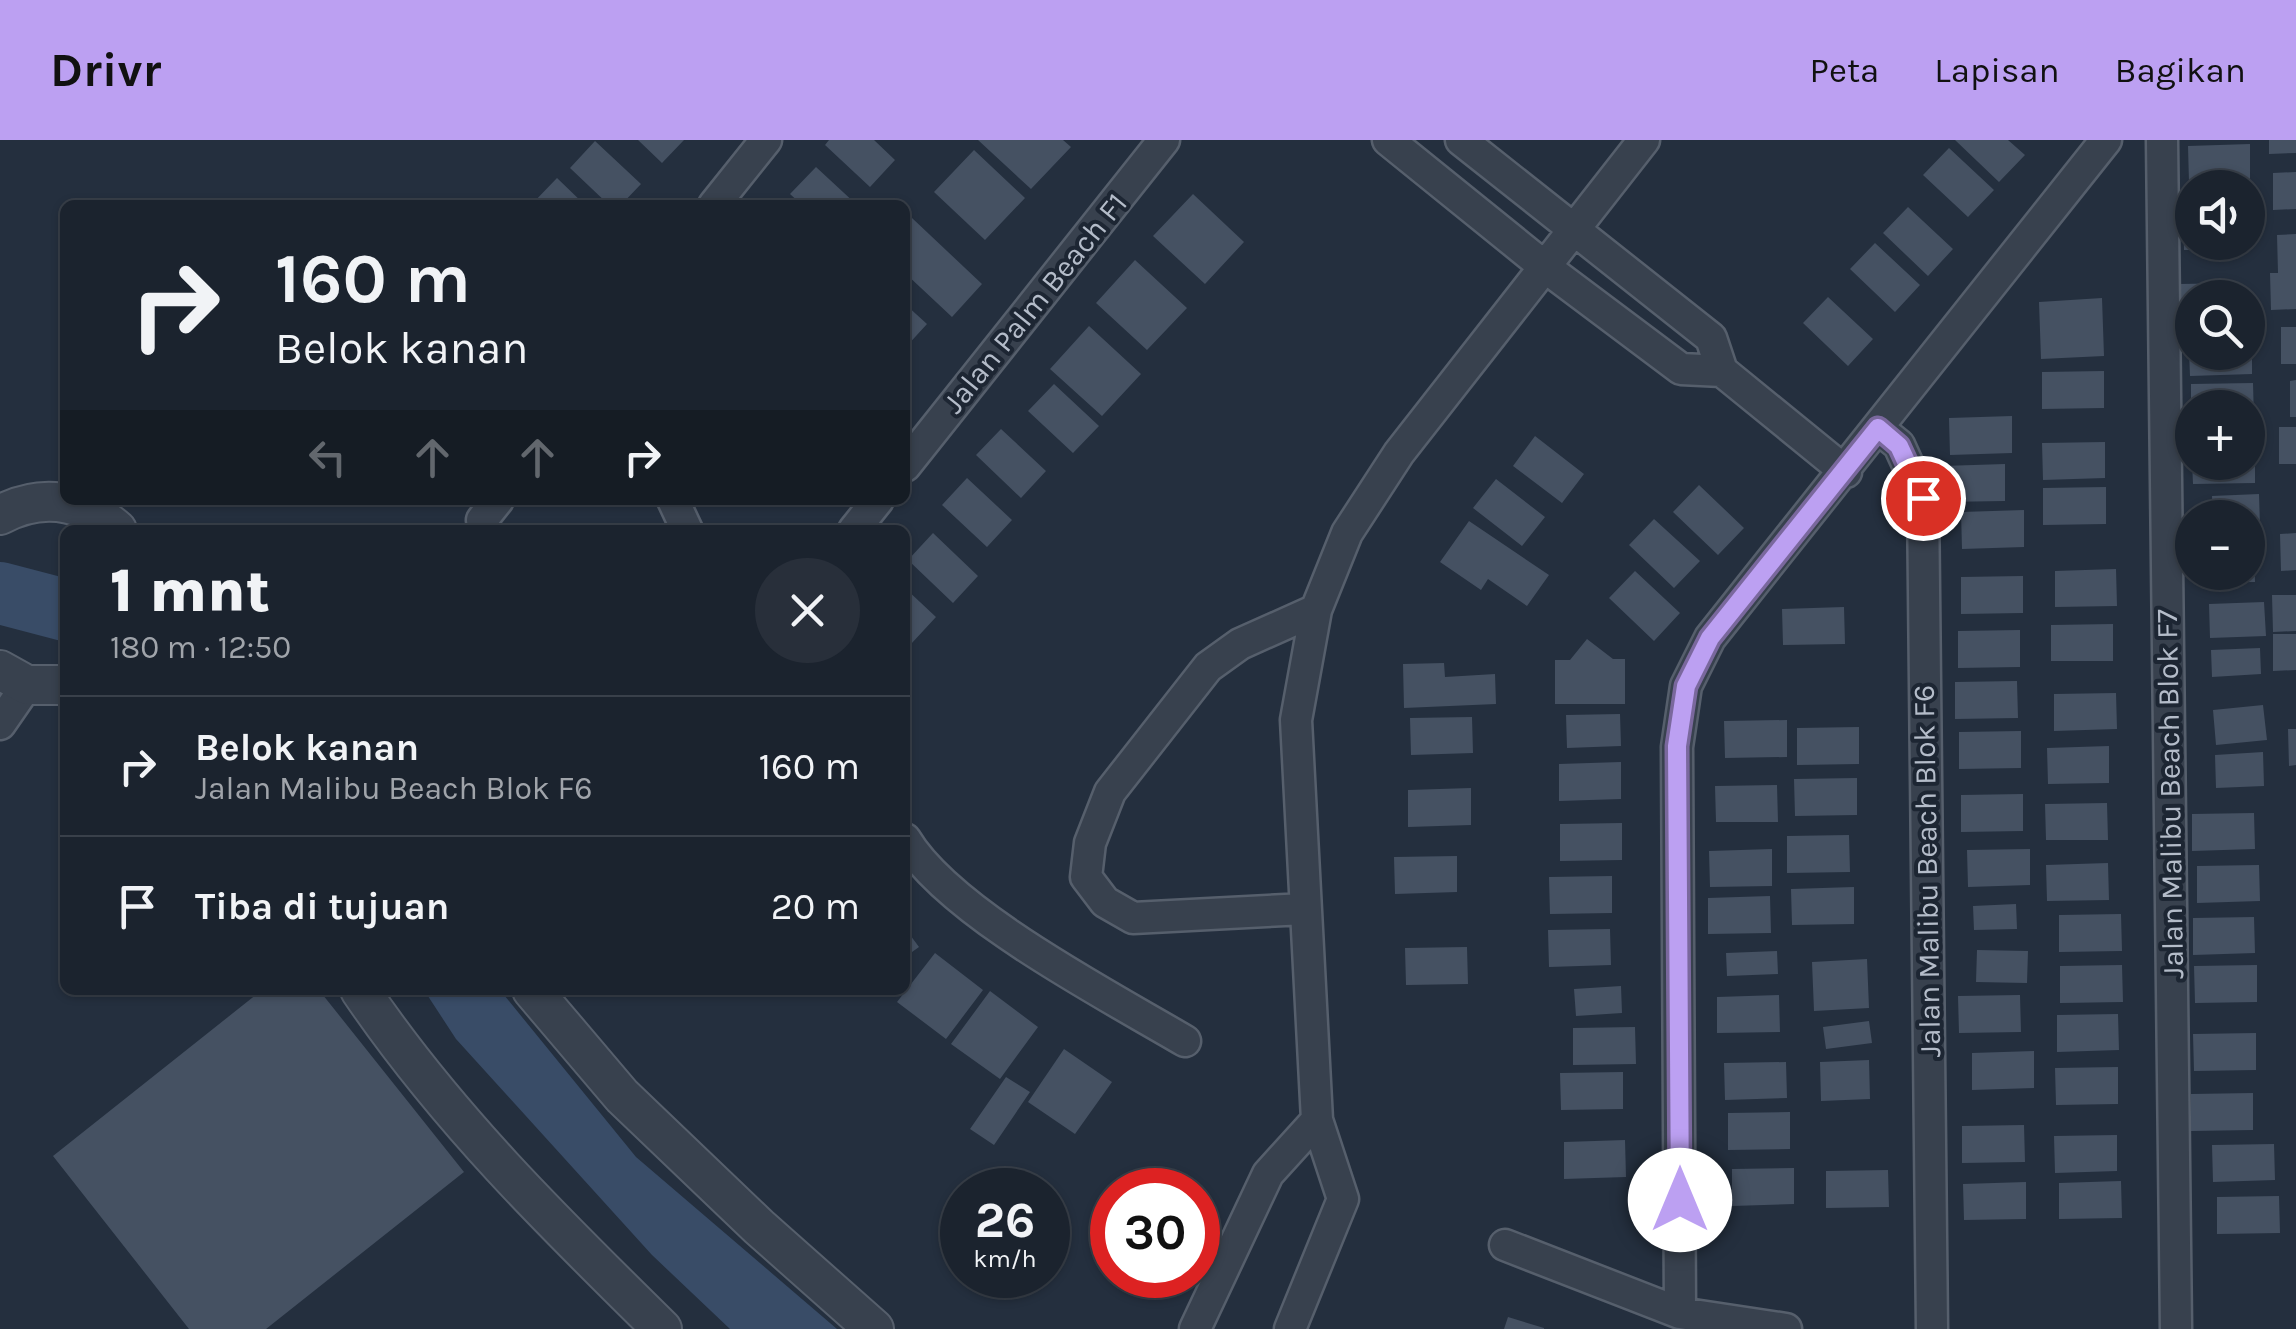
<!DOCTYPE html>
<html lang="id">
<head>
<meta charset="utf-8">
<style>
  :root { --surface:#1b232e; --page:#282f3a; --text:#f1f3f6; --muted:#a0a4aa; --line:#39404a; --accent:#bca0f2 }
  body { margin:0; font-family:Karla,sans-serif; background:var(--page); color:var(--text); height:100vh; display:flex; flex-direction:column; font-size:38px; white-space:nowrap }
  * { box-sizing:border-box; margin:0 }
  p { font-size:32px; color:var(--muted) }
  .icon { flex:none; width:55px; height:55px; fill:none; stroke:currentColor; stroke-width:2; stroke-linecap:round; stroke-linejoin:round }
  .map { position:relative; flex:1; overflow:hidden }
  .panel { position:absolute; left:60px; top:385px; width:850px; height:470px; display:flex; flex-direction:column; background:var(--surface); border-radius:15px; box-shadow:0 2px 8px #0004,0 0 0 2px var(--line) }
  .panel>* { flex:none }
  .banner { position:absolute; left:60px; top:60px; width:850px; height:305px; border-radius:15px; box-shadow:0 2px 8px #0004,0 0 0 2px var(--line); background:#1b232e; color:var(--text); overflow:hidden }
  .controls { position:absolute; left:2175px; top:30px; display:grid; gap:20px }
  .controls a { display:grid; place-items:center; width:90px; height:90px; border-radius:50%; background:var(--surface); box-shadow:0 2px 8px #0004,0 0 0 2px var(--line); font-size:50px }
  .speed { position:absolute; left:940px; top:1028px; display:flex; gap:20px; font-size:50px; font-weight:700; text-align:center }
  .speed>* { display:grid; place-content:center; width:130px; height:130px; border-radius:50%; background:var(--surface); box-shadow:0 2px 8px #0004,0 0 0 2px var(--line); line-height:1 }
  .speed small { font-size:25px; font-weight:400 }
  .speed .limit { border:15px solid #d22; background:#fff; color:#111 }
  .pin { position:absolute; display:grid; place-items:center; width:85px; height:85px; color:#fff; margin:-42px; border:5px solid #fff; border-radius:50%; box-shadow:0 2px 10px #0007 }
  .me { position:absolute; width:110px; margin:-55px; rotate:0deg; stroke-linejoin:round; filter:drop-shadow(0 0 8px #0008) }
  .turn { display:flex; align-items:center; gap:35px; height:210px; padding:0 50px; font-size:45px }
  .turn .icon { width:130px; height:130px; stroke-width:2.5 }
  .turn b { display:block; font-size:70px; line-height:85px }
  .lanes { display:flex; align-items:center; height:95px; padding:0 50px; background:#0003; justify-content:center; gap:50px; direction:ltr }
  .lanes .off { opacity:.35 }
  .round { display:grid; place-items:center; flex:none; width:105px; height:105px; border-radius:52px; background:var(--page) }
  .summary { display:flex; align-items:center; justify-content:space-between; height:170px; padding:0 50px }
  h1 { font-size:60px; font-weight:800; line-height:75px }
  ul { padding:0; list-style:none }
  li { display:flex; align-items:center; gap:30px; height:140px; padding:0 50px; border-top:2px solid var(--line) }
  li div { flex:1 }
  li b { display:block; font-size:38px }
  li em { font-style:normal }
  header { display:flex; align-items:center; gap:60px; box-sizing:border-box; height:140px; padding:0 50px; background:var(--accent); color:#111 }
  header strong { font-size:48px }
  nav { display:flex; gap:55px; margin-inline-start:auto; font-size:35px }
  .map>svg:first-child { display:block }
</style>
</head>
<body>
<header>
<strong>Drivr</strong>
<nav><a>Peta</a><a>Lapisan</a><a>Bagikan</a></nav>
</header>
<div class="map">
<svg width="2296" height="1189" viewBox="0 0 2296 1189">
  <rect width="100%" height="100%" fill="#242f3e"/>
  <path fill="#394c67" d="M424,850H500L636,1017L837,1189H730L652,1115L456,899Z"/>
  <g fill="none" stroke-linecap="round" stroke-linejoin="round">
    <path stroke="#394c67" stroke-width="62" d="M0,453L65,470"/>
  </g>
  <path fill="#455162" d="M638,0H684L662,23Z
    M829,0H874L895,20L870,47L825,5Z
    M978,0H1063L1071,7L1031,49Z
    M1955,0H2008L2025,15L1999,42Z
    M2269,0H2296V13L2269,14Z
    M595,1L641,44L621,65H609L570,28Z
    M2250,4V41L2189,43L2188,6Z
    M1949,8L1994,50L1968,77L1923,35Z
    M974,10L1025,58L985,100L934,52Z
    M816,27L857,65H802L790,54Z
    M2296,32V69L2273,70V33Z
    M557,38L585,65H531Z
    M1193,54L1244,102L1205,144L1153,96Z
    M1908,67L1953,109L1928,136L1883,93Z
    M2183,73H2192V102H2246V109L2184,110Z
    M912,78L982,144L952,177L905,133V85Z
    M2296,94V169L2271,170L2270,133H2278L2277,95Z
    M1875,103L1920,145L1895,172L1850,129Z
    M1135,120L1187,168L1147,210L1096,163Z
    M2240,143L2241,158H2192V181H2179V144Z
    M1828,157L1873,199L1848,226L1803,183Z
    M2102,158L2104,216L2041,219L2039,162Z
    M905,164L927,184L905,208Z
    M1089,186L1141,234L1102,276L1050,229Z
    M2281,187H2296V224H2281Z
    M2252,197V234L2190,236L2189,212H2248V198Z
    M2104,231V268L2042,269V232Z
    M2296,240V277H2290V241Z
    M2253,243L2254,279H2248V268H2191V244Z
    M1054,244L1099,286L1073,313L1028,271Z
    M2012,276V313L1950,315L1949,278Z
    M2279,287H2296V324H2279Z
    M1001,289L1046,331L1021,358L976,315Z
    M1535,296L1584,334L1562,363L1513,326Z
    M2105,302V338L2043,340L2042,303Z
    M2255,306V343L2193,344L2192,322H2248V307Z
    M2005,324V361L1943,362L1942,326Z
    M967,338L1012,380L987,407L942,365Z
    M1496,339L1545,377L1522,406L1473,368Z
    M1699,345L1744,388L1718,415L1673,372Z
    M2106,347V384L2043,385V348Z
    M2259,354L2260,386L2248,387V378H2213L2212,356Z
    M2024,370V407L1962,409L1961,372Z
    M1654,379L1700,421L1674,448L1629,405Z
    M1469,381L1549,435L1527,466L1488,439L1481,450L1440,422Z
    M933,393L978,436L953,463L908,420Z
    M2296,393V430L2281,431L2280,394Z
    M2248,405H2254L2255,442L2193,443L2192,432H2248Z
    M2116,429L2117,466L2055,467V431Z
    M1635,431L1680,473L1654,501L1609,458Z
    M2023,436V473L1961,474V437Z
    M905,448L936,477L911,504L905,498Z
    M2272,455H2296V491L2273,492Z
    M2264,462L2266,496L2210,498L2209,464Z
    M1844,467L1845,504L1783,505L1782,469Z
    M2113,484V521H2051V485Z
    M2020,490V527L1958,528V491Z
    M2273,494H2296V530L2273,531Z
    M1587,499L1613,519H1625V564H1555V520H1570Z
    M2260,508L2261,534L2212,537L2211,510Z
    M1444,523L1445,537L1495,534L1496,564L1404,568L1403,524Z
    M2017,541L2018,578L1955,579V542Z
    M2116,553L2117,589L2054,591V554Z
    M2263,565L2267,600L2216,605L2213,570Z
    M1620,574L1621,606L1567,608L1566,575Z
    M1472,577L1473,613L1411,615L1410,578Z
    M1787,580V617L1725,618L1724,581Z
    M1859,587V624L1797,625V588Z
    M2288,589H2296V625L2289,626Z
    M2021,591V628L1959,629V592Z
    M2109,606V643L2048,644L2047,608Z
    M2263,612L2264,646L2216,648L2215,615Z
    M1621,622V659L1559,661V624Z
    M1857,638V675L1795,676L1794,639Z
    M1777,645L1778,682H1716L1715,646Z
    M1471,648V685L1408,687V650Z
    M2023,654V691L1961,692V655Z
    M2107,663L2108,700H2046L2045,664Z
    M2254,673L2255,709L2192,711V674Z
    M1622,683V720L1560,721V684Z
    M1849,695L1850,732L1787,733V696Z
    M1772,709V746L1710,747L1709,711Z
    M2030,709V745L1968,747L1967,710Z
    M1457,716V752L1395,754L1394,717Z
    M2108,723L2109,760L2047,761L2046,725Z
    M2259,725L2260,761L2197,763V726Z
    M1612,736V773L1550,774L1549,737Z
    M1854,747V784L1792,785L1791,749Z
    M1770,756L1771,793L1708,794V758Z
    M2016,764L2017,789L1974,790L1973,766Z
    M2121,774L2122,811L2059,812V775Z
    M2254,777L2255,813L2193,815V778Z
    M905,788L919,807L905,817Z
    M1610,789L1611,825L1549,827L1548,790Z
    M1467,807L1468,844L1406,845L1405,808Z
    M1977,810L2028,811L2027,843L1976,842Z
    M1777,811L1778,834L1727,836L1726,813Z
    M935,813L983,850L946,899L897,862Z
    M1867,819L1869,868L1814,871L1812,822Z
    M2122,825L2123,862L2060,863V826Z
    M2257,825V862L2195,863L2194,826Z
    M1621,846L1622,873L1576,876L1574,849Z
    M262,850H319L464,1032L266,1189H189L53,1016Z
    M990,851L1038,887L1000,939L951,904Z
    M1779,855L1780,892L1717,893V857Z
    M2020,855L2021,892L1959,893L1958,856Z
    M2118,874L2119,910L2057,912V875Z
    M1869,881L1872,903L1826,909L1823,887Z
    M1635,887L1636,924L1573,925V888Z
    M2256,893V930L2194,931L2193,894Z
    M1064,909L1112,942L1075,994L1028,962Z
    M2034,911V948L1972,950V913Z
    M1869,920L1870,959L1821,961L1820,922Z
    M1786,922L1787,958L1725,960L1724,923Z
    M2118,927V964L2056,965L2055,928Z
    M1623,932V969L1561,970L1560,933Z
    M1006,937L1030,952L994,1005L970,989Z
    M2253,953V990L2191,991V954Z
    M1790,972V1009L1728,1010V973Z
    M2024,985L2025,1022L1962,1023V986Z
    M2117,995V1031L2055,1033L2054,996Z
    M1625,1000L1626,1037L1564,1039V1002Z
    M2274,1004L2275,1040L2213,1042L2212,1005Z
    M1794,1028V1064L1732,1066V1029Z
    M1888,1030L1889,1067L1826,1068V1031Z
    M2121,1041L2122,1078L2059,1079V1043Z
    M2026,1042V1079L1964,1080L1963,1044Z
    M2279,1056L2280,1093L2217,1094V1057Z
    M1508,1177L1544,1188V1189H1504Z"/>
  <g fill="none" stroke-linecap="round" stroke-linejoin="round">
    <defs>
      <path id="minor" d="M1388,0L1545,127L1681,229L1722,231
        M1461,0L1711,198L1722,231L1846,332
        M2162,0L2176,1189
        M714,65L766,0
        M1878,288L1899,305L1923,358L1932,1189
        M905,326L1164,0
        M673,360L687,390
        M482,380L498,360
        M854,390L878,360
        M0,584L27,545
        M905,699C949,773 1109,856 1185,901
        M1305,769L1133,778L1105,762L1086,737L1090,703L1110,652L1208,527L1240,504L1316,470
        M1317,980L1296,580L1316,470L1347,393L1399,313L1644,0
        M1505,1105L1680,1173L1786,1189
        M1680,1173L1677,607L1686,546L1710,498L2106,0
        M1195,1189L1268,1034L1317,980L1343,1059L1290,1189"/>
      <path id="tertiary" d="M0,375C41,353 82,359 117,390
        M0,530L27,545H65
        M360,850C446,977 553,1082 662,1189
        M532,850L622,956L759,1087L874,1189"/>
    </defs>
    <use href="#minor" stroke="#565f6c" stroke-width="35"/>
    <use href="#tertiary" stroke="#565f6c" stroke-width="42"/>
    <use href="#minor" stroke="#38414e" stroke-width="30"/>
    <use href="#tertiary" stroke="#38414e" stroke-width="38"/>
  </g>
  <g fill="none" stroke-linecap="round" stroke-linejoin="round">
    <defs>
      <path id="route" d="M1680,1060L1677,606L1686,546L1710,498L1878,288L1899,306L1923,358"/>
    </defs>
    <use href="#route" stroke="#7a689d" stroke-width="25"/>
    <use href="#route" stroke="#bca0f2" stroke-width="18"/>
  </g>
  <g text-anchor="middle" stroke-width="8" stroke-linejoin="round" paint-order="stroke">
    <g font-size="30" fill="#b4bcc9" stroke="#1d2633">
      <text transform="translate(1035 163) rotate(-51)" y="10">Jalan Palm Beach F1</text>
      <text transform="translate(2170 654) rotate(-91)" y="10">Jalan Malibu Beach Blok F7</text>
      <text transform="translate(1927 731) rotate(-91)" y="10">Jalan Malibu Beach Blok F6</text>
    </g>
  </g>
</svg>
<div class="controls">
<a><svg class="icon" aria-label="sound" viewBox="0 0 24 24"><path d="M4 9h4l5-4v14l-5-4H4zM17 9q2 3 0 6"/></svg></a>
<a><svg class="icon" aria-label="search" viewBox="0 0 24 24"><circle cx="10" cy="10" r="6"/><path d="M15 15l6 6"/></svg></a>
<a>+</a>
<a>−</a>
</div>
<div class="speed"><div>26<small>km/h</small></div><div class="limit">30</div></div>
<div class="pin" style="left:1923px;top:358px;background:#d93025"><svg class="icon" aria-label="arrive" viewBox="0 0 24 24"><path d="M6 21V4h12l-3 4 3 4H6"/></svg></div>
<svg class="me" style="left:1680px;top:1060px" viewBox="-20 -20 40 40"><circle r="19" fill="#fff"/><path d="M0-13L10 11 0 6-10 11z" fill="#bca0f2"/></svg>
<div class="banner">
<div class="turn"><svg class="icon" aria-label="right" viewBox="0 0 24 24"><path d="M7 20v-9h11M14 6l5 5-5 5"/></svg><div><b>160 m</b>Belok kanan</div></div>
<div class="lanes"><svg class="icon off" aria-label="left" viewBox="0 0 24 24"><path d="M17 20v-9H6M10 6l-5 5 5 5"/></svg><svg class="icon off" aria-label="ahead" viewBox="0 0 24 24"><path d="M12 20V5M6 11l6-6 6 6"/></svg><svg class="icon off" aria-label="ahead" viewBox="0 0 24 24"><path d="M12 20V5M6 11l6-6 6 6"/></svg><svg class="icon" aria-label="right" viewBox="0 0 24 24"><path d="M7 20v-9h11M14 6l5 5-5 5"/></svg></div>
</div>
<section class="panel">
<div class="summary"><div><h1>1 mnt</h1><p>180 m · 12:50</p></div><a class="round"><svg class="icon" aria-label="close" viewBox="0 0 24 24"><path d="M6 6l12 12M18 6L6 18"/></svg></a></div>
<ul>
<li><svg class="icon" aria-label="right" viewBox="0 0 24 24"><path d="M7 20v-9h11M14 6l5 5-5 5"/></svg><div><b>Belok kanan</b><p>Jalan Malibu Beach Blok F6</p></div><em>160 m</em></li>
<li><svg class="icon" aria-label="arrive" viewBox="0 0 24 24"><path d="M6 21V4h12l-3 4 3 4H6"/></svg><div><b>Tiba di tujuan</b></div><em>20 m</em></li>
</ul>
</section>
</div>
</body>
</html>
